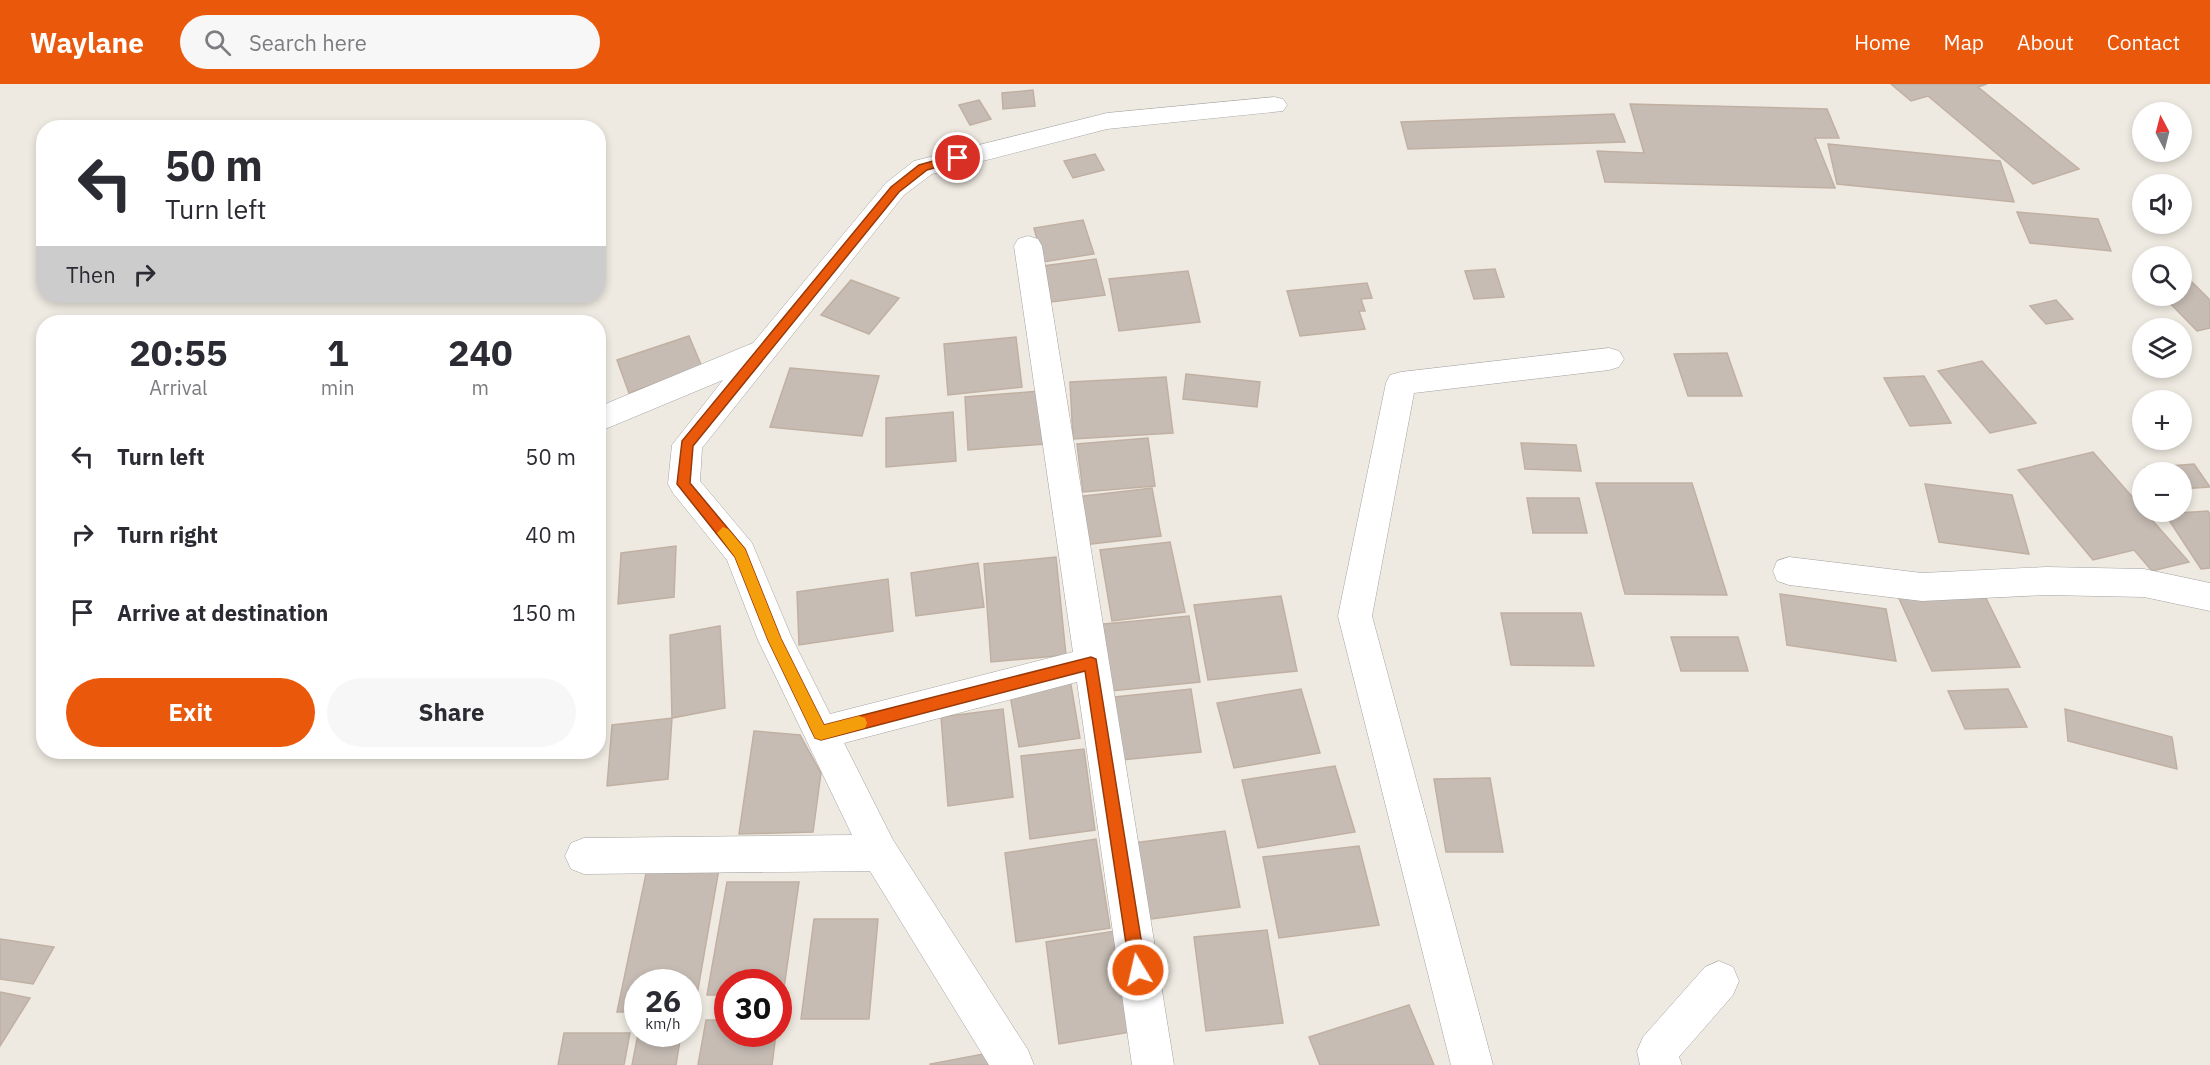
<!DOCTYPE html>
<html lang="en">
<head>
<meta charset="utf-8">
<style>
  :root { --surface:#fff; --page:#f7f7f7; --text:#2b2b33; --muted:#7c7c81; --accent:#ea580c }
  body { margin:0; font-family:"IBM Plex Sans",sans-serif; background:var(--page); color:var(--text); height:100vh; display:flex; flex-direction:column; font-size:22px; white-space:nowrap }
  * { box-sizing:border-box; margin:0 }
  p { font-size:20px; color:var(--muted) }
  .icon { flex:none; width:33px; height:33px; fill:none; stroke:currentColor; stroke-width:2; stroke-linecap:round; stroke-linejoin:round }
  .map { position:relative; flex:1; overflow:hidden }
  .drawer { position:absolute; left:36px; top:231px; width:570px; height:444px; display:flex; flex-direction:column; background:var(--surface); border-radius:24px; box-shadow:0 3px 9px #0003 }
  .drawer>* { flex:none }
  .top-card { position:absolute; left:36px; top:36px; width:570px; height:183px; border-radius:24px; box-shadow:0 3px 9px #0003; background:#fff; color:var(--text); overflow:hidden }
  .needle { width:39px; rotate:353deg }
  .tools { position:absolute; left:2132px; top:18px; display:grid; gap:12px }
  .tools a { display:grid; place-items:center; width:60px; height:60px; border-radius:50%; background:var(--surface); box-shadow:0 3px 9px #0003; font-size:30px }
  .speed { position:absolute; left:624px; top:885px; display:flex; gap:12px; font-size:30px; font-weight:700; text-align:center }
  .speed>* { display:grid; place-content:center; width:78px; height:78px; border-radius:50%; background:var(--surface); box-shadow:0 3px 9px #0003; line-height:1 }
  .speed small { font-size:15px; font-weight:400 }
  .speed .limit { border:9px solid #d22; background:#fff; color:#111 }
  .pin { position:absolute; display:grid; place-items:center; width:51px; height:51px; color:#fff; margin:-26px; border:3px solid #fff; border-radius:50%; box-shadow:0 2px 6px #0007 }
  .me { position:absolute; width:66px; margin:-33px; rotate:351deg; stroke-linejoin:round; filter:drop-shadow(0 0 4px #0008) }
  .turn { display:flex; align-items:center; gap:21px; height:126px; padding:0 30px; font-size:27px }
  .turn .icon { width:78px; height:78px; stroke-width:2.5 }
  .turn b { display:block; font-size:42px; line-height:51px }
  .then { display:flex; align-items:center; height:57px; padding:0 30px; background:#0003; gap:12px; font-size:22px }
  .eta { display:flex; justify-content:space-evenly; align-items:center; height:102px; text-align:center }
  .eta b { font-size:36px; font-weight:800; line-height:42px }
  .action { display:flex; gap:12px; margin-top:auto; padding:12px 30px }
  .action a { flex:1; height:69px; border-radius:36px; background:var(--accent); color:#fff; font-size:24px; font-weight:800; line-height:69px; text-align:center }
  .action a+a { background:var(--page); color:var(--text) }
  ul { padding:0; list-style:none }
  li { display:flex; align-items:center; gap:18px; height:78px; padding:0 30px }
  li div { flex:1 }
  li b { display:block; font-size:22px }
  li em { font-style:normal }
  header { display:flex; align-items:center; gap:36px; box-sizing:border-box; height:84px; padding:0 30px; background:var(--accent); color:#fff }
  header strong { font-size:28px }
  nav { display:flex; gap:33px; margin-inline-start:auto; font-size:21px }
  .search { width:420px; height:54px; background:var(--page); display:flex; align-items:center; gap:15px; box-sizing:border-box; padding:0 21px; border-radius:33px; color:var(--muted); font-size:22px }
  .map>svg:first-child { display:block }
</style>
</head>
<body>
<header>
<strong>Waylane</strong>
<div class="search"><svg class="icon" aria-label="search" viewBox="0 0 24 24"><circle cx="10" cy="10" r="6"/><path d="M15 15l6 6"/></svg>Search here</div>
<nav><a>Home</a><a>Map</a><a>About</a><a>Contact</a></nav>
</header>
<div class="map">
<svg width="2210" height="981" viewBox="0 0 2210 981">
  <rect width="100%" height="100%" fill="#eeeae1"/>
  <path fill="#c6bcb4" stroke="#c1b0a2" stroke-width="1.5" d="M1891,0H1987L1978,3L2079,85L2033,100L1928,12L1911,17Z
    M1033,6L1035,22L1003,25L1002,9Z
    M979,16L991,35L970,41L959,21Z
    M1630,20L1827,25L1839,54H1815L1835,104L1605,98L1597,67L1644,69Z
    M1614,30L1625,58L1408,65L1401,38Z
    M1828,60L2000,77L2014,118L1837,100Z
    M1095,70L1104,86L1073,94L1064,77Z
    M2017,128L2098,135L2111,167L2030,159Z
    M1083,136L1094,170L1043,178L1034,144Z
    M1096,175L1105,211L1051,218L1043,182Z
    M1495,185L1504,213L1474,215L1465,187Z
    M1188,187L1200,238L1119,247L1109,195Z
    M851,196L899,214L869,250L821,231Z
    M2191,197L2210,216V244L2197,247L2163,212H2181V198Z
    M1367,199L1372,214L1361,215L1365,227H1359L1365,245L1300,252L1287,207Z
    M2056,216L2073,235L2046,240L2030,222Z
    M689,252L702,283L629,309L617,276Z
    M1016,253L1022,303L948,311L944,260Z
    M1727,269L1742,312H1688L1674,270Z
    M1982,277L2036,339L1990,349L1938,287Z
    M790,284L879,292L862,352L770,343Z
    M1186,290L1260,298L1257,323L1183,315Z
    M1924,292L1951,339L1910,342L1884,294Z
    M1166,293L1173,349L1073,355L1070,298Z
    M1040,307L1045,360L968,366L965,313Z
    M953,328L956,377L886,383V334Z
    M1148,354L1155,402L1083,408L1077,360Z
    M1521,359L1576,361L1581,387L1525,385Z
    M2093,368L2142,424V428H2145L2189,478L2152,487L2134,466L2093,476L2018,386Z
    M2194,380L2210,403L2181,405V388H2148L2145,384Z
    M1596,399H1692L1727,511L1625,510Z
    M1925,400L2012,411L2029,470L1939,458Z
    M1152,404L1161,452L1083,461L1076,413Z
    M1527,414H1579L1587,449H1533Z
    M2208,427L2210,431V484L2201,485L2165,430Z
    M1170,458L1185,528L1112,537L1100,466Z
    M676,462L674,513L618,520L621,469Z
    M1056,473L1066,571L991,578L984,480Z
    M978,479L984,523L916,532L911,489Z
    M888,495L893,547L799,561L797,508Z
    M1981,504L2020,583L1932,587L1896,508Z
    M1780,510L1886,525L1896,577L1787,561Z
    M1281,512L1297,587L1208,596L1194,521Z
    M1501,529H1581L1594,582L1511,581Z
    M1189,532L1200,598L1101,608L1093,541Z
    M720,542L725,624L672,634L670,551Z
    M1671,553H1738L1748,587H1681Z
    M1070,595L1080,654L1019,663L1009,605Z
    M1191,605L1201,668L1112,677L1105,614Z
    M1301,605L1320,669L1234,684L1217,619Z
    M2008,605L2027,643L1965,645L1948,607Z
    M1003,625L1013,713L948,722L941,633Z
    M2065,625L2172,653L2177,685L2068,657Z
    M672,634L668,695L607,702L612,641Z
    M754,647L800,651L821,689L813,748L739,750Z
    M1084,665L1095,746L1030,755L1021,672Z
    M1335,682L1355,748L1258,764L1242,696Z
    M1490,694L1503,768H1446L1434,695Z
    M1225,747L1240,823L1137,837L1126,760Z
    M1096,755L1110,844L1016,858L1005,769Z
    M1359,762L1379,841L1279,854L1263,773Z
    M647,785H719L694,928H688V898H638V928H617Z
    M727,798H799L783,911H778V898H728V911H707Z
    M814,835H878L869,935H801Z
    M1267,846L1283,939L1206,947L1194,853Z
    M1115,847L1131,948L1059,960L1046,858Z
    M0,855L54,863L33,900L0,895Z
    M0,908L30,914L0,962Z
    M1409,921L1434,981H1320L1309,953Z
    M706,936H728V950H776L772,981H698Z
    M564,949H630L624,981H558Z
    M638,950H681L676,981H632Z
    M983,970L990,981H930V980Z"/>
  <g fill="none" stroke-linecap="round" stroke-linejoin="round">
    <defs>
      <path id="minor" d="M1274,13L1283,15L1287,21L1283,27L1107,45L932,90L904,111L702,364L700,397L752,459L791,552L830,630L1073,568L1014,162L1018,155L1028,152L1038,155L1042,162L1174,981H1132L1077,598L844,659L893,756L1028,966L1034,981H989L870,787L584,790L571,785L565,772L571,759L584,754L852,751L758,556L727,476L673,409L668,400L672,361L723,296L598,348V323L753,259L886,99L914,77L1107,29Z
        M1609,264L1619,267L1624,275L1619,283L1609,286L1414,309L1372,532L1493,981H1451L1338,532L1386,299L1390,291L1401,288Z
        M1789,473L1922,489L2046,483L2144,485L2210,499V527L2144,513L2046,511L1922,517L1789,501L1777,497L1773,487L1777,477Z
        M1719,877L1733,883L1739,897L1733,911L1679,973L1682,981H1640L1637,967L1643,953L1705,883Z"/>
    </defs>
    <use href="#minor" stroke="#a3a3a3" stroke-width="1"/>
    <use href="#minor" fill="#fff" fill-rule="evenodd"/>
  </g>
  <path fill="#ea580c" stroke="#983908" stroke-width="1.5" d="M958,70L962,71V76L927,86L899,108L693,362L690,399L745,465L781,555L824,641L1091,573L1096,575L1146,886L1144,892L1138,895L1132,892L1130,886L1085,587L821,656L815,654L768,556L735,473L677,400L682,357L891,103L919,81Z"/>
  <path fill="#f59e0b" d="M723,443L728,445L745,465L781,555L824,641L859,632L865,634L867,639L865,644L821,656L815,654L768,556L735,473L717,449Z"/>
</svg>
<div class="tools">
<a><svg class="needle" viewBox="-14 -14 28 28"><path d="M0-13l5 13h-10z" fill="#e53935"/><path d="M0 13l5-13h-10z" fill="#7c7c81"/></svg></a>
<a><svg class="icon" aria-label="sound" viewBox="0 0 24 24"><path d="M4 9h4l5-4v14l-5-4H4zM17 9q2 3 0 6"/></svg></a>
<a><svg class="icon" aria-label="search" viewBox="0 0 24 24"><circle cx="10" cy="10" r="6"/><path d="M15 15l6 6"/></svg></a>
<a><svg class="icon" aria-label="layers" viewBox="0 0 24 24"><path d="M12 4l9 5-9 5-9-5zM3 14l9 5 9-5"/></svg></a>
<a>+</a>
<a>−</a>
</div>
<div class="speed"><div>26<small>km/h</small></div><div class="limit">30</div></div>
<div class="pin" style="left:958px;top:74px;background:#d93025"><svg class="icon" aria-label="arrive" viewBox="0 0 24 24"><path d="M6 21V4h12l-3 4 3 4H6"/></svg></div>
<svg class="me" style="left:1138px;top:886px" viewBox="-20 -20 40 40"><circle r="17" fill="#ea580c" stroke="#fff" stroke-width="3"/><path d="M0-11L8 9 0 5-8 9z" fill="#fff"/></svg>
<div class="top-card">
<div class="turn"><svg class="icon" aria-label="left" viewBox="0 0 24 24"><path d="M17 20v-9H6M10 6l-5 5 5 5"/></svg><div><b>50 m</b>Turn left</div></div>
<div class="then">Then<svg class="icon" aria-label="right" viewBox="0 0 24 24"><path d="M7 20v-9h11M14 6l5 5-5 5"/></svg></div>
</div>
<section class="drawer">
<div class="eta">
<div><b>20:55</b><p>Arrival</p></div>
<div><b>1</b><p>min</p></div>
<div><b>240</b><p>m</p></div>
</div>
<ul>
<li><svg class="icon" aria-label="left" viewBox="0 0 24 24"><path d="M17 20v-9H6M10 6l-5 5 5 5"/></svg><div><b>Turn left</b></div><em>50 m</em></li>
<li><svg class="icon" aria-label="right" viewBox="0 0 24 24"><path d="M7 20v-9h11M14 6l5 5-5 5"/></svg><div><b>Turn right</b></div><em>40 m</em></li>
<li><svg class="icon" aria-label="arrive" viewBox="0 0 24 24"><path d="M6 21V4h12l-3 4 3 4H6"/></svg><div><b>Arrive at destination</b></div><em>150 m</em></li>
</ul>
<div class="action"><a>Exit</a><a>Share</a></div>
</section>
</div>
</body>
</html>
